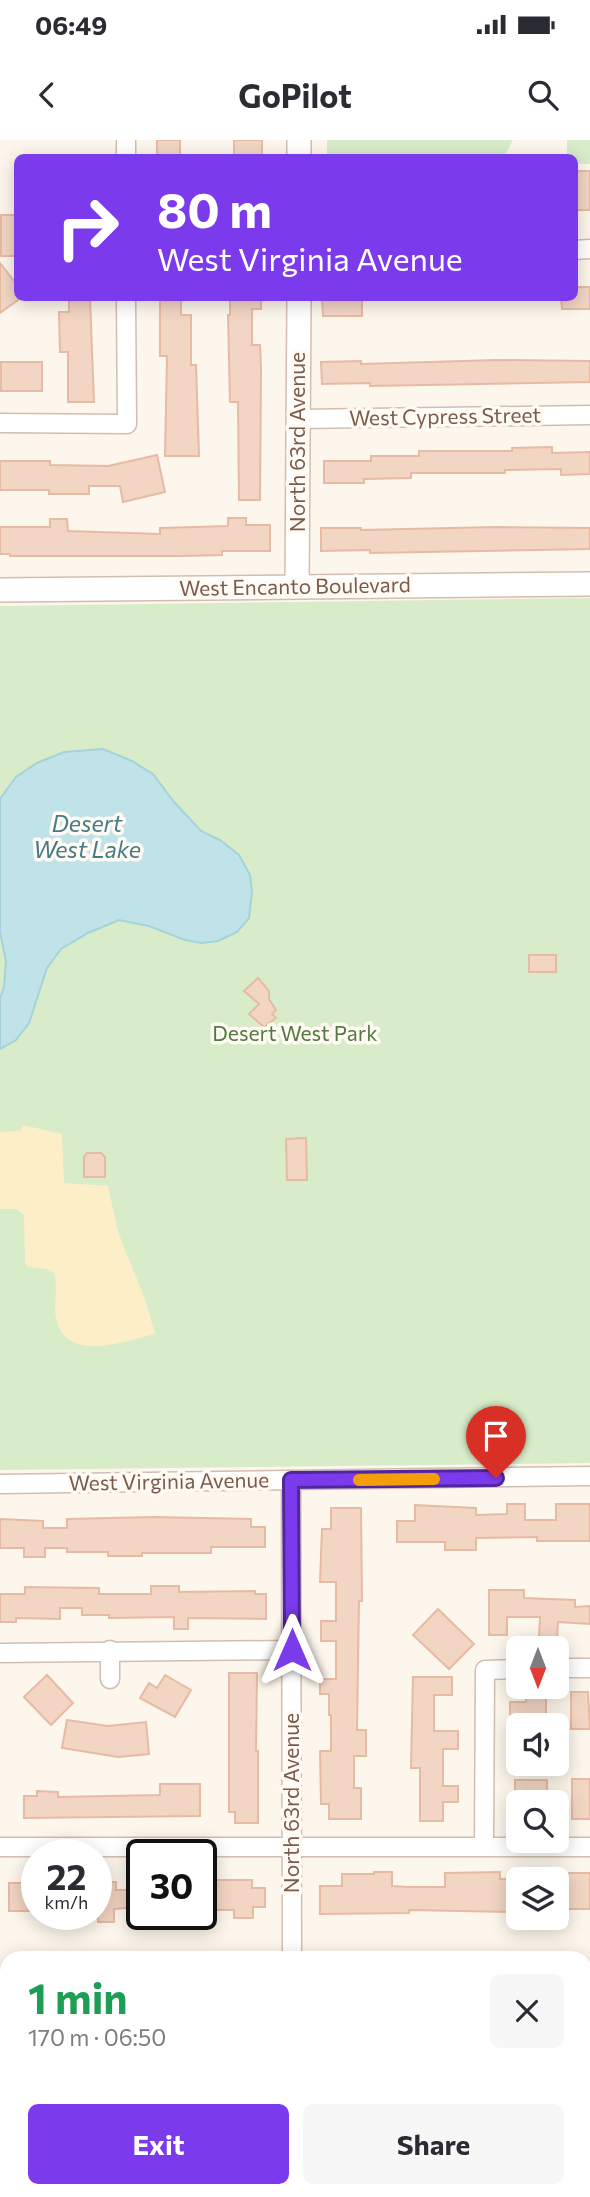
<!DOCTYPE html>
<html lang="en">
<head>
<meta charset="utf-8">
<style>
  :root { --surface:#fff; --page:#f7f7f7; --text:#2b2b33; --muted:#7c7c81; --accent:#7c3aed }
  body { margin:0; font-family:Commissioner,sans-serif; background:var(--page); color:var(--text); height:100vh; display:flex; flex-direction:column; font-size:26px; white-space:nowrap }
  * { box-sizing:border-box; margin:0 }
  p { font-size:23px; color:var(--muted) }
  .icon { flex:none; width:38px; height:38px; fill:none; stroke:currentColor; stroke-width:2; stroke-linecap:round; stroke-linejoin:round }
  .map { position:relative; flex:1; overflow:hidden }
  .panel { position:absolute; left:0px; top:1811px; width:592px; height:247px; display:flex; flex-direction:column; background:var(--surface); border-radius:21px 21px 0 0; box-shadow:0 4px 18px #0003 }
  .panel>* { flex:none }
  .hud { position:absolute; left:14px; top:14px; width:564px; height:147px; border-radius:10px; box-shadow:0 4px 18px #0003; background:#7c3aed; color:#fff; overflow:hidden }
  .needle { width:46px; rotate:180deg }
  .controls { position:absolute; left:506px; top:1496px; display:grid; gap:14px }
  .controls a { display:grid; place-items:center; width:63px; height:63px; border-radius:10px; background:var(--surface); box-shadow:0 4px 18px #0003; font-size:35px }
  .speed { position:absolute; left:21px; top:1699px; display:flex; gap:14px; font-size:35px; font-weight:700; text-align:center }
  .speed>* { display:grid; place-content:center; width:91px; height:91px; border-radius:50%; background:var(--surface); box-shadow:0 4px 18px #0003; line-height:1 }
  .speed small { font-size:18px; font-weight:400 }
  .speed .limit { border:4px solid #111; border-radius:10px; background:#fff; color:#111 }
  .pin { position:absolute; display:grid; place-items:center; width:60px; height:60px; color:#fff; margin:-72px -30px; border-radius:50% 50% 50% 0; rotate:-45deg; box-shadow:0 0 7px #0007 }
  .pin .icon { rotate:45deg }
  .me { position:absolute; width:77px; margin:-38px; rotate:0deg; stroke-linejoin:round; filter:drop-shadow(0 0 5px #0008) }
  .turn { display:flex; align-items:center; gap:24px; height:147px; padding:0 28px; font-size:32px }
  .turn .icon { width:91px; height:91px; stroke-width:2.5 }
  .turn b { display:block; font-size:49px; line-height:60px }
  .round { display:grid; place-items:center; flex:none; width:74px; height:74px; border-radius:10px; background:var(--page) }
  .summary { display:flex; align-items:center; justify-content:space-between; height:119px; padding:0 28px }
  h1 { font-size:42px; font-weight:700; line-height:52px; color:#1e9e55 }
  .button { display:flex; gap:14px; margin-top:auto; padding:14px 28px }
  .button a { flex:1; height:80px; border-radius:10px; background:var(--accent); color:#fff; font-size:28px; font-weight:700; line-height:80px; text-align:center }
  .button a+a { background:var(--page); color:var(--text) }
  .status { display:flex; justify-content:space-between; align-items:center; height:49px; padding:0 35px; background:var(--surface); direction:ltr }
  .status svg { height:19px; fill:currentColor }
  header { display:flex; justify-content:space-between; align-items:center; height:91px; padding:0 28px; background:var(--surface); font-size:32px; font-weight:700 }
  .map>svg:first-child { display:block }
</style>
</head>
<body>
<div class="status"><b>06:49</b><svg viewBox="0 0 49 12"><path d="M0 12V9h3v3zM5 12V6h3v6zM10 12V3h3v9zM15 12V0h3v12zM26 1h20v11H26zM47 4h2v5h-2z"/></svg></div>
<header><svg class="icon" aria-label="back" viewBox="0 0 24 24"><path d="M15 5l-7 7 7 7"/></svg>GoPilot<svg class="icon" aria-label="search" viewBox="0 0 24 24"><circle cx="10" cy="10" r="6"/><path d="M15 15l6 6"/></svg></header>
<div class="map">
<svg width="590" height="2057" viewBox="0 0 590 2057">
  <rect width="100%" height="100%" fill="#fdf6ec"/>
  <path fill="#d8ecc9" d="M327,0H513L504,17L327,18Z
    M567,0H590V24H574V18L567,17Z
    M590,458V1323L0,1330V466Z"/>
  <path fill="#fcefc7" d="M23,985L62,994L64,1043L108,1046L118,1092L145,1159L155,1194C126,1201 69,1223 57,1182C52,1167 59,1149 54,1133L46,1129L28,1127L25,1123L24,1075L17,1069H0V992L20,991Z"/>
  <path fill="#bfe3e8" stroke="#a5d3da" stroke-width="2" d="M103,609L132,621L153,634L174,662L201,691L220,700L239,715L250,735L252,752L249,778L237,792L218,801L201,803L185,800L149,786L119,780L88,793L61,809L47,828L29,883L16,900L0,909V859L4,846L6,821L0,792V659L16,637L37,623L64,612Z"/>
  <path fill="#f3d5c3" stroke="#e6bba3" stroke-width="2" d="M157,0H180V18H157Z
    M234,0H262V18L234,16Z
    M574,31H590V70H574Z
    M1,75H18V116H1Z
    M0,123L18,146V160L0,173Z
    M574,147H590V169H562L561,158H574Z
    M69,158H90L94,262H68V212H60L59,172H69Z
    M160,158H181V175H191V225H196L199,316H165L167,216H160Z
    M230,158H261V169H252V205H260L261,228L260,360H239L238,262H230L228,175H230Z
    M322,158H362V176H323Z
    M497,220L590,221V242L370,246V243L322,244L321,222L361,221V224Z
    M1,222H42V251H1Z
    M552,307V313L590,312V334L561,335V329L505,330V333H411V338L364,339V343H324V321H371V316H419V311H512V308Z
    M157,315L165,352L123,362L120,346H89V354H49V350H0V321H50V325L108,326Z
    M228,378H246V385H270V411H222V415L181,416H10V414H0V387H50V379H67L68,391L160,394V388L228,386Z
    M496,387L590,388V409L370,413V410L321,411V388H361V390Z
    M529,815H556V832H529Z
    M258,838L269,851V859L276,870L272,874L276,878L264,887L249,874L259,864L244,851Z
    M306,998L307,1040H287L286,999Z
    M87,1013H101L105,1017V1037H84V1017Z
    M507,1364H525V1380H556V1364H590V1401H537V1397L476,1398V1410H445V1402H397V1381H415V1365L476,1368V1375L507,1374Z
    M331,1368H361L362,1461H359L357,1590H366V1616H354V1648H361V1679H329V1664H321L320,1611H331V1575H329V1554H320V1539H336V1501H321V1481H336V1442H320L322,1389H331Z
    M154,1377L251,1379V1387H265V1407H211V1413H142V1416H108V1412H67V1408H45V1417H24V1408H0V1379L43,1381V1388H67V1379Z
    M151,1446H179V1452L255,1451V1454H266V1479L188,1478V1489H174V1477L109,1478V1475H82V1468H60V1479L16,1478V1482H0V1454H25V1447L99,1448V1454H151Z
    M489,1450H524V1458L575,1460V1467L590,1466V1484L558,1482L557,1499L539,1498L540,1477H507V1495H489Z
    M438,1469L474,1504L449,1529L413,1495Z
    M229,1533H257L256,1611H258V1683H235V1672H229Z
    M47,1535L73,1563L51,1585L24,1557Z
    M165,1535L191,1550L175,1577L140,1558L149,1543L157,1548Z
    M413,1537H452V1555H434V1591H458V1609H443V1646H458V1662H443V1681H420V1628H411Z
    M526,1552H546V1586H510V1562H526Z
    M571,1552H588L590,1589H571Z
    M67,1580L108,1586L146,1582L149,1614L118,1617L62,1608Z
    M572,1639H590V1679H572Z
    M515,1640H547V1662H515Z
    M160,1644H200V1676L24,1678V1656H37V1651L58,1652V1657L160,1655Z
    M374,1732H392V1746L409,1747H445V1733L500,1732V1739H514V1772L409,1770V1773L320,1774V1746H342V1734H374Z
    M556,1733H590V1769H568V1782H556Z
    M201,1740H252V1748H265V1767H253V1778H234V1770H201Z
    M98,1742H116V1750H142V1767L114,1769V1782H98Z
    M9,1743H26V1752H37V1771H9Z"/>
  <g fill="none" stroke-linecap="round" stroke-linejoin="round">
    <defs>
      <path id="minor" d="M126,0V18
        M574,110L590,109
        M299,279L590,275
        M0,283L127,284L126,158
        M291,1341L292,1818
        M0,1344L590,1336
        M110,1510V1539
        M0,1513L292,1510
        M556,1528H590
        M0,1707H590
        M484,1707L485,1530L518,1529
        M291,2057V2051"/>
      <path id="tertiary" d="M299,18V0
        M297,447L299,158
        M0,450L590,444"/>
    </defs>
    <use href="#minor" stroke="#d1beb0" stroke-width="21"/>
    <use href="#tertiary" stroke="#d1beb0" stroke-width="26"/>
    <use href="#minor" stroke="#fff" stroke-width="18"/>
    <use href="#tertiary" stroke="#fff" stroke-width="23"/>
  </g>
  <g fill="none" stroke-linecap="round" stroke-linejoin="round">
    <defs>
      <path id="route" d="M292,1510L291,1340L496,1338"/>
    </defs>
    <use href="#route" stroke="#51269a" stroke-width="18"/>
    <use href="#route" stroke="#7c3aed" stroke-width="12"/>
    <path stroke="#f59e0b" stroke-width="12" d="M359,1340L434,1339"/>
  </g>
  <g text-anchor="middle" stroke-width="7" stroke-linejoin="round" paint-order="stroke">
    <g font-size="21" fill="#7a5c4d" stroke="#fffaf3">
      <text transform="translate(445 277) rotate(-1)" y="7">West Cypress Street</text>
      <text transform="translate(298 302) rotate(-90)" y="7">North 63rd Avenue</text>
      <text transform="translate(295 447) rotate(-1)" y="7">West Encanto Boulevard</text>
      <text transform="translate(169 1342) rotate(-1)" y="7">West Virginia Avenue</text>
      <text transform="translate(292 1663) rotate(-90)" y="7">North 63rd Avenue</text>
    </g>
    <g font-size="21" fill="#537a41" stroke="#fffaf3">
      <text x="295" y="901">Desert West Park</text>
    </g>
    <g font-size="23" font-style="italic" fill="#437c86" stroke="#fffaf3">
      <text x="87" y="692">Desert<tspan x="87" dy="26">West Lake</tspan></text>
    </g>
  </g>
</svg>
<div class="controls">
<a><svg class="needle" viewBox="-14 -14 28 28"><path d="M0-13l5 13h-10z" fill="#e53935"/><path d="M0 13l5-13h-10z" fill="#7c7c81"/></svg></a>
<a><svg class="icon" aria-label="sound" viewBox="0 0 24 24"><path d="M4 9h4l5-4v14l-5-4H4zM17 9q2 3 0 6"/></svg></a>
<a><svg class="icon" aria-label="search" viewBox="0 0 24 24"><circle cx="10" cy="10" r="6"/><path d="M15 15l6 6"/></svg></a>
<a><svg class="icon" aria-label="layers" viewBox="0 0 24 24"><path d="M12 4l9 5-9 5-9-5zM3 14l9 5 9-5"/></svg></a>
</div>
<div class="speed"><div>22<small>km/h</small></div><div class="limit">30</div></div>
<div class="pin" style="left:496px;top:1338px;background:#d93025"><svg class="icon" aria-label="arrive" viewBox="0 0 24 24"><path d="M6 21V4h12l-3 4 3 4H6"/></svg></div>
<svg class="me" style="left:292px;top:1510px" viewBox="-20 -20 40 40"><path d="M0-17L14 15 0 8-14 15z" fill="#7c3aed" stroke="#fff" stroke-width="4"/></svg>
<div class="hud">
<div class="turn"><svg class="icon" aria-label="right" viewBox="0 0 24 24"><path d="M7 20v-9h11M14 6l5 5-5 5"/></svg><div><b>80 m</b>West Virginia Avenue</div></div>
</div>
<section class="panel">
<div class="summary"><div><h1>1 min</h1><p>170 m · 06:50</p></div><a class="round"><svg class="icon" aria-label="close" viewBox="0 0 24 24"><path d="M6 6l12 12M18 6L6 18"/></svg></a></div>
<div class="button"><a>Exit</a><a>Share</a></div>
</section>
</div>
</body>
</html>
